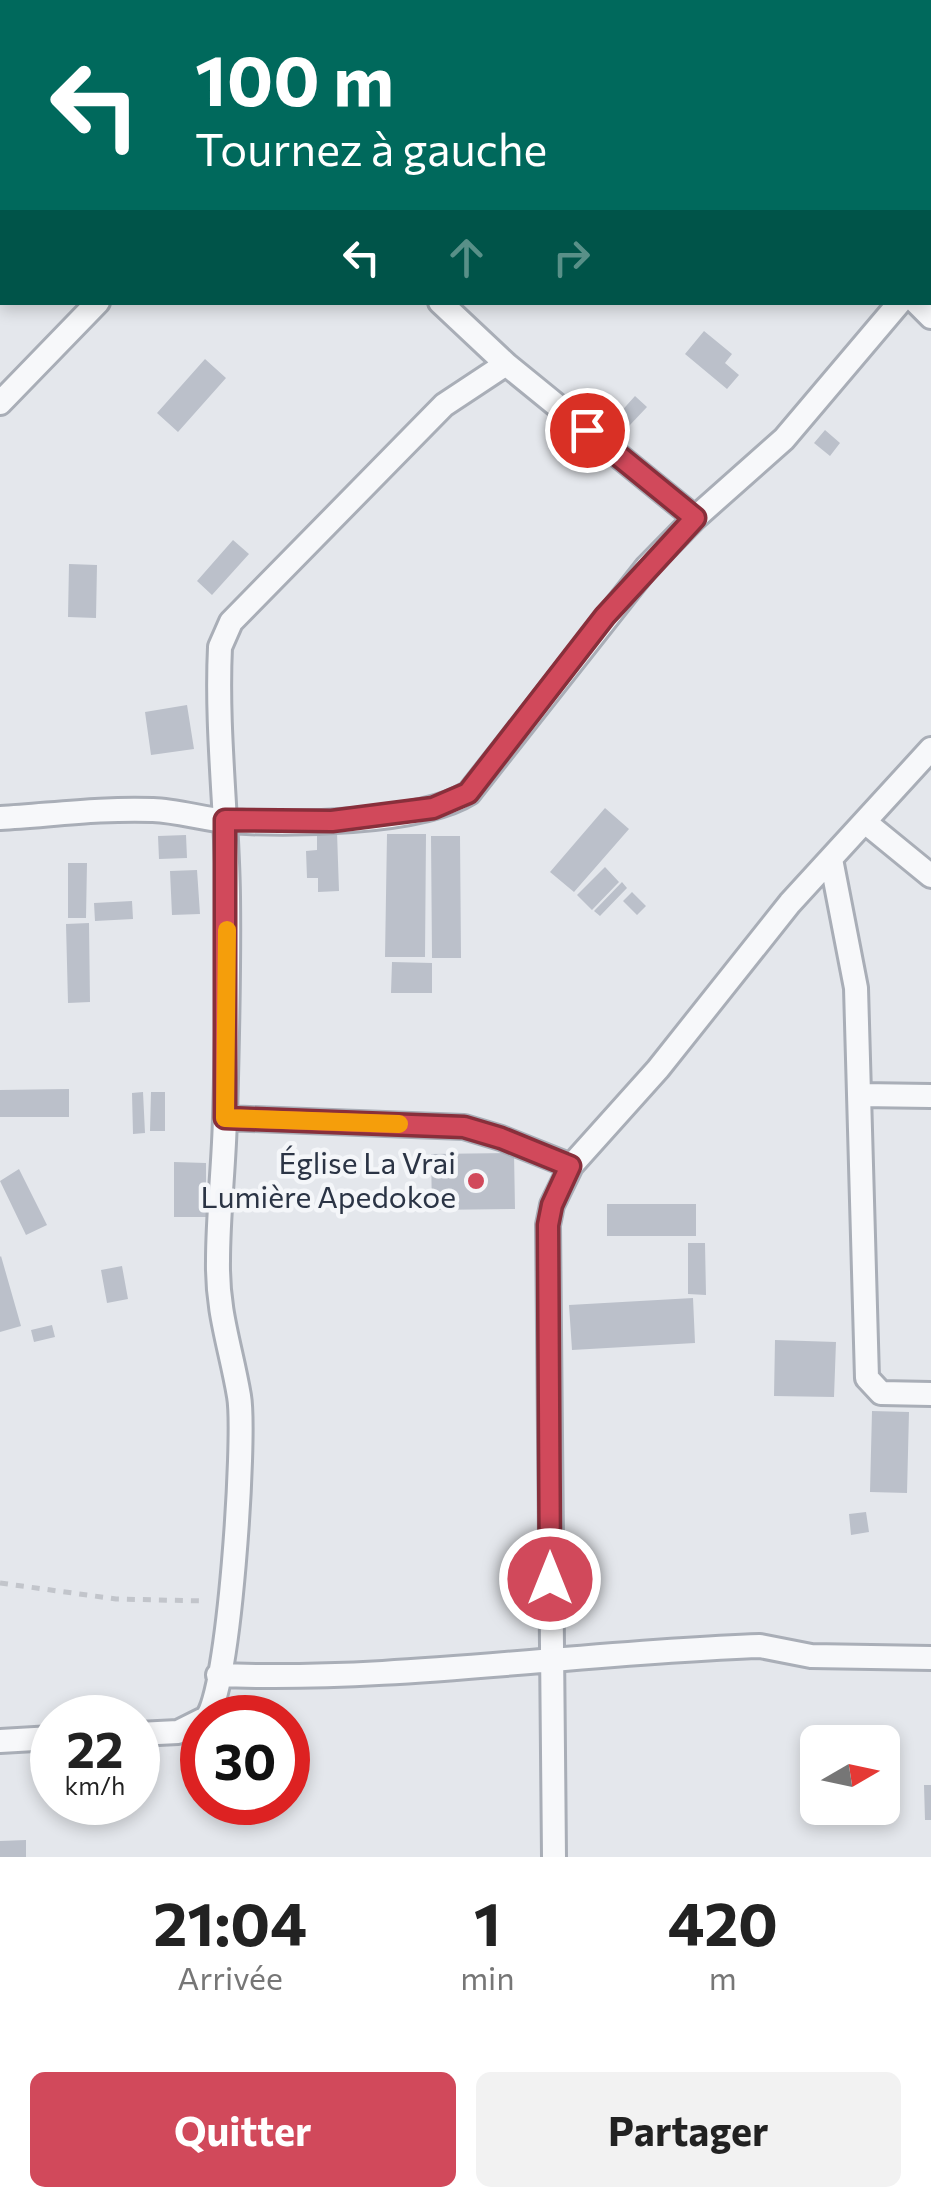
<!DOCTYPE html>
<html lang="fr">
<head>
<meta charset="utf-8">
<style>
  :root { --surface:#fff; --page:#f2f2f2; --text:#222; --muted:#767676; --accent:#d1495b }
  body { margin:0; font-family:Commissioner,sans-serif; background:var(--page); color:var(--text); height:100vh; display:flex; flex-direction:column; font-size:38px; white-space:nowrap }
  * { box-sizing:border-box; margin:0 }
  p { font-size:32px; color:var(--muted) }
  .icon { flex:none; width:55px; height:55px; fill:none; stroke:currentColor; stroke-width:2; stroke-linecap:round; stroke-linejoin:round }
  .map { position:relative; height:1857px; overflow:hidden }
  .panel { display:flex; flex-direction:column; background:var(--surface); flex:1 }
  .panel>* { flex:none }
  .guide { position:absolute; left:0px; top:0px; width:932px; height:305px; box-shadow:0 5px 15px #0003; background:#00695c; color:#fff; overflow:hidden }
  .needle { width:65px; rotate:81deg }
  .buttons { position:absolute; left:800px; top:1725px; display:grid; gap:20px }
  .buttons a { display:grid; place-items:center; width:100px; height:100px; border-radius:15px; background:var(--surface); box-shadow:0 5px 15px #0003; font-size:50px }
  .speed { position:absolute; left:30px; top:1695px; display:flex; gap:20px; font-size:50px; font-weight:700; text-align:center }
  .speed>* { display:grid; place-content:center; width:130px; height:130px; border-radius:50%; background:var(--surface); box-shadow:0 5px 15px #0003; line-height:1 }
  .speed small { font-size:25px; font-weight:400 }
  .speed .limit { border:15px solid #d22; background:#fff; color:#111 }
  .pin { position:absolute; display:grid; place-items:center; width:85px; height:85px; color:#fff; margin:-42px; border:5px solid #fff; border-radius:50%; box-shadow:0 2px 10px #0007 }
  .me { position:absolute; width:110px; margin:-55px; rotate:0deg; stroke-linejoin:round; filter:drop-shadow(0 0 8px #0008) }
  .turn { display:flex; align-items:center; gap:35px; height:210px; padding:0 30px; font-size:45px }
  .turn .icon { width:130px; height:130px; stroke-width:2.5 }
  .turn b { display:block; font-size:70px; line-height:85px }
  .lanes { display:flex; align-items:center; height:95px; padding:0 30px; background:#0003; justify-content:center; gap:50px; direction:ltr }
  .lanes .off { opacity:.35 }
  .eta { display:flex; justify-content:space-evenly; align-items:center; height:170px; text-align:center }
  .eta b { font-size:60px; font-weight:700; line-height:70px }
  .button { display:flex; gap:20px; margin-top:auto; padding:20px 30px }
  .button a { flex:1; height:115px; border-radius:15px; background:var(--accent); color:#fff; font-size:40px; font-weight:700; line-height:115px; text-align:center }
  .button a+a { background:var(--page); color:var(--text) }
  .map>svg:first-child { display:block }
</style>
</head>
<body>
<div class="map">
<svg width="931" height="1857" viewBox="0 0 931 1857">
  <rect width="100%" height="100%" fill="#e4e7ec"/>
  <path fill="#bbc0ca" d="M704,331L732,354L725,363L739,375L727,389L685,354Z
    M205,359L226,378L178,432L157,413Z
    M635,396L647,407L629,426L618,415Z
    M825,430L840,443L830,456L814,443Z
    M233,540L249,554L212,595L197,581Z
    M69,564L97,565L96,618L68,617Z
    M187,705L194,749L151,755L145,712Z
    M605,808L629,829L574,892L550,872Z
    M337,832L339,891L318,892V878H307L306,851L317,850V833Z
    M387,834H426L425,957H385Z
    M186,835L187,858L159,859L158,836Z
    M431,836H460L461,958H432Z
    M68,863H87L86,918H68Z
    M605,867L619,882L592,910L577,895Z
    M197,870L200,914L172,915L170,871Z
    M622,882L627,888L600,916L594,911Z
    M632,892L646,906L637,915L623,901Z
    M132,901L133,919L95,921L94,903Z
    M89,923L90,1002L68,1003L66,924Z
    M392,962L432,963V993H391Z
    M69,1089V1117H0V1090Z
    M143,1092L145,1133L133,1134L132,1093Z
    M151,1092H165V1131H150Z
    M514,1153L515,1209L432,1210L431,1154Z
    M174,1162L206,1163V1217H174Z
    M19,1169L47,1225L26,1235L0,1181Z
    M607,1204H696V1236H607Z
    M688,1243H705L706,1295L688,1294Z
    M1,1256L21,1326L0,1332V1257Z
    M122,1266L128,1299L107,1303L101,1270Z
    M693,1298L695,1343L572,1350L569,1305Z
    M52,1325L55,1337L34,1342L31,1330Z
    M775,1340L836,1342L834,1397L774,1396Z
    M872,1411L909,1412L907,1493L870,1492Z
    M866,1512L869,1532L851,1535L849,1514Z
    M924,1785H931V1820H925Z
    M26,1840V1857H0V1841Z"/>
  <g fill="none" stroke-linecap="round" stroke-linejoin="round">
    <defs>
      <path id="street" d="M584,0L586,2
        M352,2L353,0
        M930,269L931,268
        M440,302L506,364L695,518
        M916,302L931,317
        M0,403L98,302
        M0,818C51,815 102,808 153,810C178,811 203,819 228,821C286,825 421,824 469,793L647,567L695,518L784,439L900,302
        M865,822L931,876
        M831,859L856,988L867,1378L881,1393L931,1394
        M861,1095L931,1096
        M225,1118L464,1127L501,1138L571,1166
        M218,1675C400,1682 579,1652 760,1646L811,1656L931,1658
        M206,1718C229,1697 246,1436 239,1396C231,1348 217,1313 218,1261C218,1213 224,1165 225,1117C227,1044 229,970 228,897C227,814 216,730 220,647L231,622L444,405L506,364
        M138,1734L178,1732L202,1720
        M0,1741L52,1738
        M554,1857L548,1225L552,1205L571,1166L658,1069L790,903L931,749"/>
    </defs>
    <use href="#street" stroke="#a9aeb7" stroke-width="28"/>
    <path stroke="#c2c5cb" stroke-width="5" stroke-dasharray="8 8" stroke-linecap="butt" d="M0,1583L116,1599L206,1601"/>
    <use href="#street" stroke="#f7f8fa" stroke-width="22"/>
  </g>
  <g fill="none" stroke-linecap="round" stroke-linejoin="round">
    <defs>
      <path id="route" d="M550,1579L548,1225L552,1205L570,1166L501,1138L464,1127L225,1118V820L332,821L433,808L468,793L605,616L695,518L587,430"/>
    </defs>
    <use href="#route" stroke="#882f3b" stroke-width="25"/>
    <use href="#route" stroke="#d1495b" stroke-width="18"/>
    <path stroke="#f59e0b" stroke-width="18" d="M227,930L225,1118L399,1124"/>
  </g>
  <circle fill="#d1495b" stroke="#f4f6f9" stroke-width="4" cx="476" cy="1181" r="10"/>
  <g text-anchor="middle" stroke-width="9" stroke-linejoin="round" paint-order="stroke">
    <g font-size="30" fill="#2b3445" stroke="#f4f6f9" text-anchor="end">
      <text x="456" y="1174">Église La Vrai<tspan x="456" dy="34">Lumière Apedokoe</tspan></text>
    </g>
  </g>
</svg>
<div class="buttons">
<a><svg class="needle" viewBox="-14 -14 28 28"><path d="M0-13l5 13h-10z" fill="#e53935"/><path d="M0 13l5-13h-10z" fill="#767676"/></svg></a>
</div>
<div class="speed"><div>22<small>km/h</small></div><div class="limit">30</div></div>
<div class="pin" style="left:587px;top:430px;background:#d93025"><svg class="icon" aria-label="arrive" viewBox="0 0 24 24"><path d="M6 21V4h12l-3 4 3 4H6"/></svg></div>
<svg class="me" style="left:550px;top:1579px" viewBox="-20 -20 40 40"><circle r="17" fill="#d1495b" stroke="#fff" stroke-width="3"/><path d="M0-11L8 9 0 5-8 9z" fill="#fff"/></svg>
<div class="guide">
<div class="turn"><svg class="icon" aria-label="left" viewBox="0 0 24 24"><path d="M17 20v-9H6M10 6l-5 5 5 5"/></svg><div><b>100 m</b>Tournez à gauche</div></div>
<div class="lanes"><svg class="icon" aria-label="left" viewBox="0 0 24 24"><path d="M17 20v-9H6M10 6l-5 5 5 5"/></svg><svg class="icon off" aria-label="ahead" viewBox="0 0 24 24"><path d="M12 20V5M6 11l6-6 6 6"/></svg><svg class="icon off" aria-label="right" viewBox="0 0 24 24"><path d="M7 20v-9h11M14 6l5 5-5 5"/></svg></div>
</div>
</div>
<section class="panel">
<div class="eta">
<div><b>21:04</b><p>Arrivée</p></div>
<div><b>1</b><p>min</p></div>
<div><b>420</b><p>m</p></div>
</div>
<div class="button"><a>Quitter</a><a>Partager</a></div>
</section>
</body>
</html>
